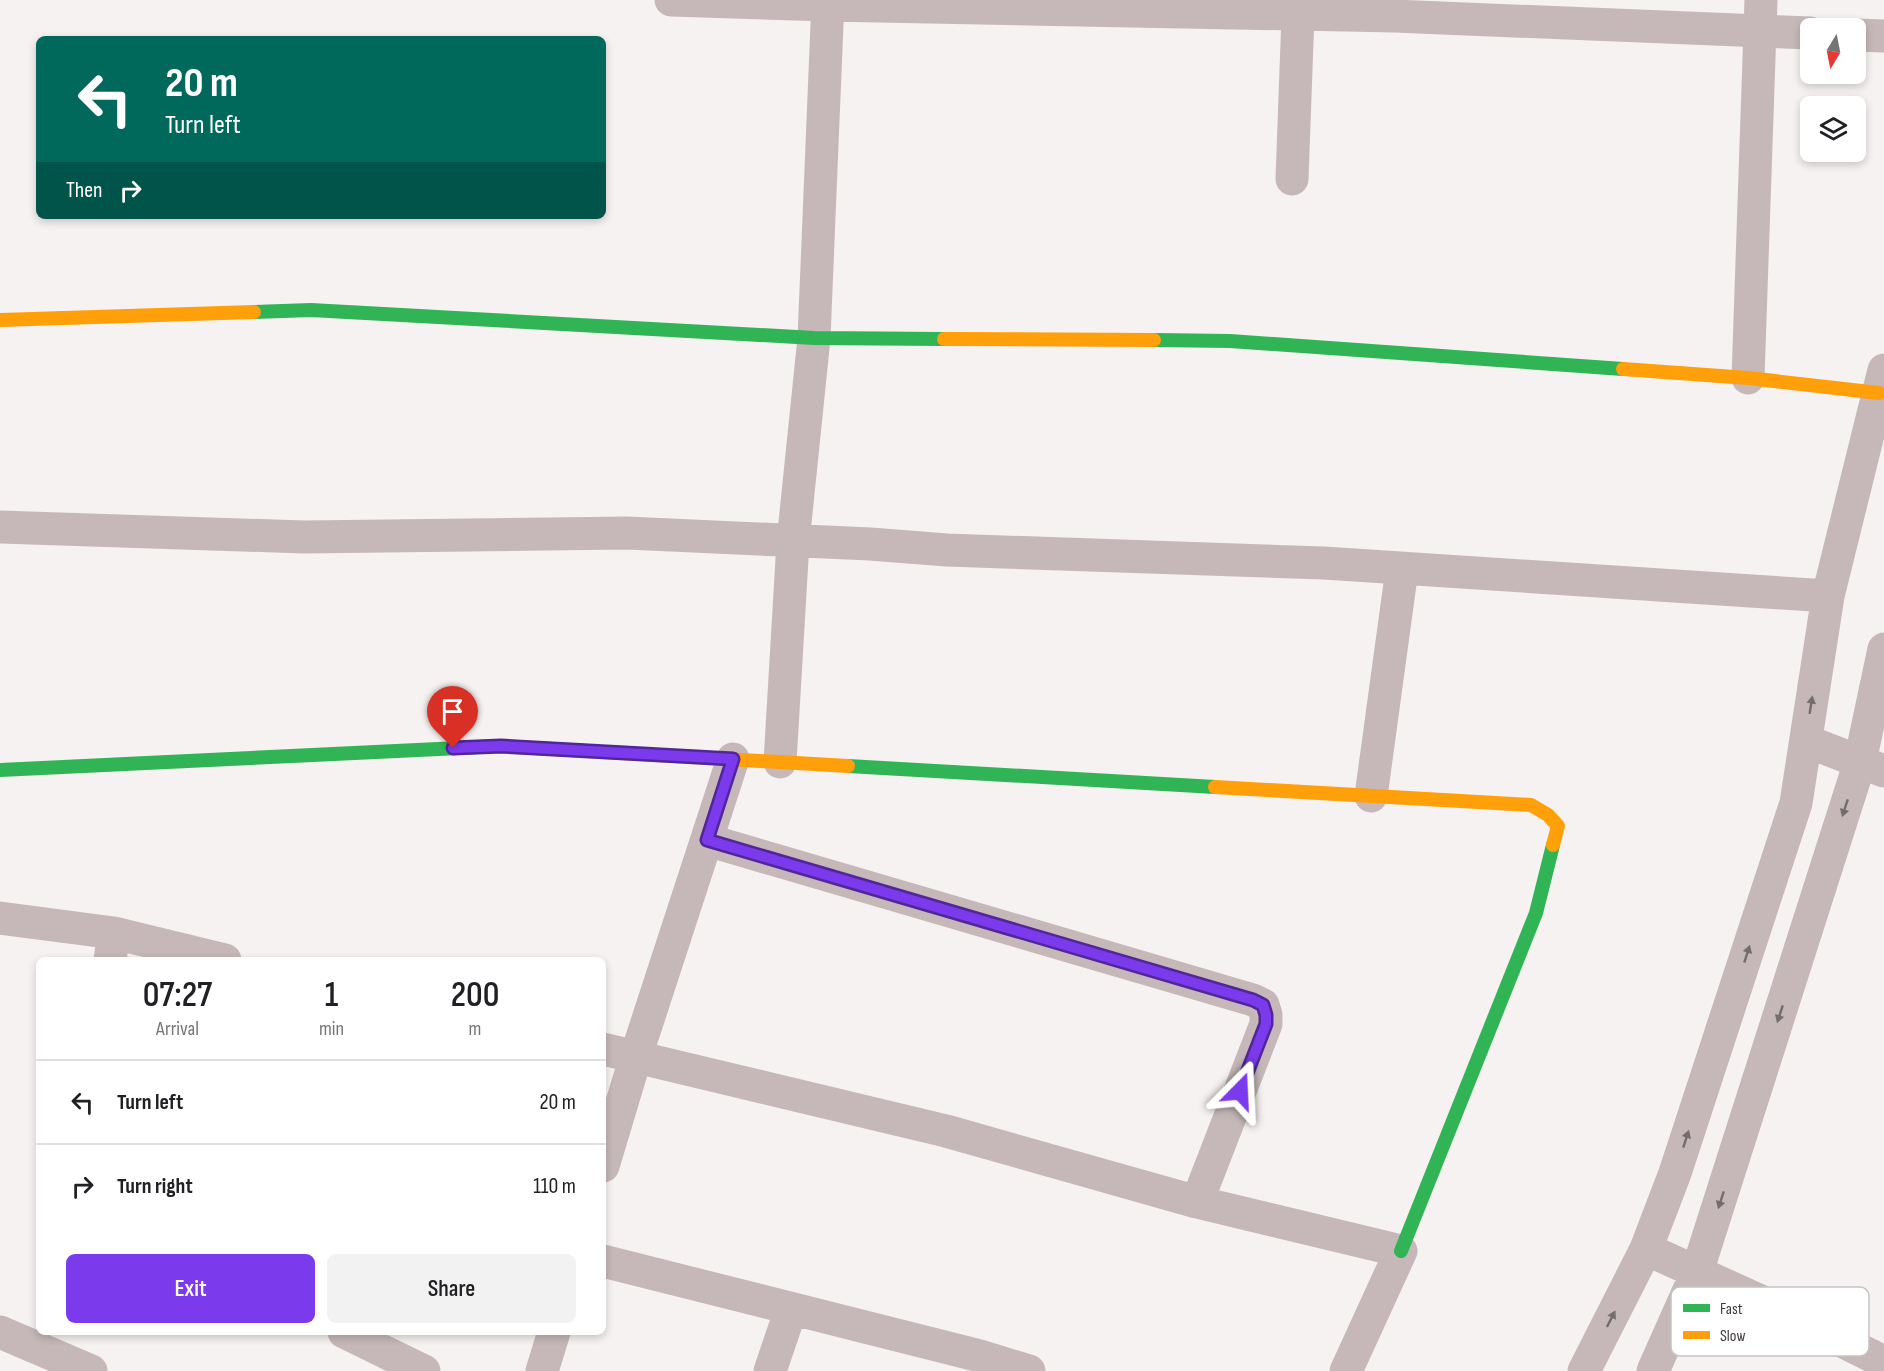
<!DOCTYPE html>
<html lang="en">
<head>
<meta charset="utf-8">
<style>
  :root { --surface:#fff; --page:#f2f2f2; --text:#202124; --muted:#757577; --line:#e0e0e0; --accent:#7c3aed }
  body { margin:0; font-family:"Sofia Sans Condensed",sans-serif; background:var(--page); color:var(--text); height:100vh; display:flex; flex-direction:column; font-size:22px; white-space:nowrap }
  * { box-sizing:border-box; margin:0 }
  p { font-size:20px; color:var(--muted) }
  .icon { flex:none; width:33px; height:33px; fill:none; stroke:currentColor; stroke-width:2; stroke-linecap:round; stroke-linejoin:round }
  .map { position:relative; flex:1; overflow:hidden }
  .sheet { position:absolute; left:36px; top:957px; width:570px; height:378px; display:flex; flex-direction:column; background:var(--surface); border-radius:9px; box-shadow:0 3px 9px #0003 }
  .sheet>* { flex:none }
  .hud { position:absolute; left:36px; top:36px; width:570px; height:183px; border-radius:9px; box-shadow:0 3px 9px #0003; background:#00695c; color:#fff; overflow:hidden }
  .needle { width:39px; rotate:190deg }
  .buttons { position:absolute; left:1800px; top:18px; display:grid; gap:12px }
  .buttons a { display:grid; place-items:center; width:66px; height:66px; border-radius:9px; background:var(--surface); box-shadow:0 3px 9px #0003; font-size:30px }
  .pin { position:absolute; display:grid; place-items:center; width:51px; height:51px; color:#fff; margin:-62px -26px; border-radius:50% 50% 50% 0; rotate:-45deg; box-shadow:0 0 6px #0007 }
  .pin .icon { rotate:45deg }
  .me { position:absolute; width:66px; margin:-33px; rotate:21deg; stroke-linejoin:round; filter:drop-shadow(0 0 4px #0008) }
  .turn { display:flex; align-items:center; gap:21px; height:126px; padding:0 30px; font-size:27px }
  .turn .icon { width:78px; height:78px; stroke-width:2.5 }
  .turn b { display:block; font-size:42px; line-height:51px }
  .then { display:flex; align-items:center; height:57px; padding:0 30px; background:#0003; gap:12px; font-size:22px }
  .eta { display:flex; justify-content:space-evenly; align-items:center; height:102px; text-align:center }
  .eta b { font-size:36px; font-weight:600; line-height:42px }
  .button { display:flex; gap:12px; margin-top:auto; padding:12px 30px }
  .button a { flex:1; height:69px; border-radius:9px; background:var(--accent); color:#fff; font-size:24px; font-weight:600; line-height:69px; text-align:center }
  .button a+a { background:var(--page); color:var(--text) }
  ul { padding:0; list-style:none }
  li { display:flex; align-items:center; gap:18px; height:84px; padding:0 30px; border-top:2px solid var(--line) }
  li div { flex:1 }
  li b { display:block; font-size:22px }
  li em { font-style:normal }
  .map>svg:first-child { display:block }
</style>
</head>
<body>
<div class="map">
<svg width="1884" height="1371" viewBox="0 0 1884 1371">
  <rect width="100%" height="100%" fill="#f6f2f1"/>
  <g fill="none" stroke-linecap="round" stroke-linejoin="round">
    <path stroke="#c6b8b8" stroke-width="33" d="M671,0L828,5L1394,16L1810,33
      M1856,35L1884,36
      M1292,179L1298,15
      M1748,378L1761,0
      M0,527L304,537L627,533L870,544L947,550L1324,563L1828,596
      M1806,741L1884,771
      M780,762L793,542L814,338L828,0
      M1371,796L1402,569
      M707,840L1253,1000L1263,1005L1266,1015V1024L1197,1202
      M0,918L114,933L225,960
      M110,960L114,933
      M603,1049L946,1131L1197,1202L1401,1251L1346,1371
      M603,1166L636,1056L733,759
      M1646,1249L1765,1303L1884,1362
      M603,1261L980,1356L1029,1371
      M0,1332L91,1371
      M344,1332L424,1371
      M542,1371L554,1332
      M770,1371L791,1309
      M1584,1371L1646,1249L1675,1173L1796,803L1828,596L1884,370
      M1653,1371L1697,1272L1860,762L1884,649"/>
    <path stroke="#30b455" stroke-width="14" d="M254,312L311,310L814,338L944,339
      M1154,340L1230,341L1623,369
      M848,766L1215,787
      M0,770L501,746L516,747
      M1401,1251L1536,913L1553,845"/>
    <path stroke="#ff9f0a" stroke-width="14" d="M0,320L254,312
      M944,339L1154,340
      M1623,369L1748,378L1879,393
      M516,747L848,766
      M1215,787L1531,805L1548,815L1558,826L1553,845"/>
  </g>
  <defs><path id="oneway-solid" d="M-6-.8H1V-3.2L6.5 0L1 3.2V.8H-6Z" transform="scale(1.5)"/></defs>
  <g fill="#746d6c">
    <use href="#oneway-solid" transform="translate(1811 705) rotate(-81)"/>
    <use href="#oneway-solid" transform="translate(1845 808) rotate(108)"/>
    <use href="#oneway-solid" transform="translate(1747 954) rotate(-72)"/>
    <use href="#oneway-solid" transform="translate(1780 1014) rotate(108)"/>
    <use href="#oneway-solid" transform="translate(1686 1139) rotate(-72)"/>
    <use href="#oneway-solid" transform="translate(1721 1200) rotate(108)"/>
    <use href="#oneway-solid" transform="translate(1611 1319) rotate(-63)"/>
  </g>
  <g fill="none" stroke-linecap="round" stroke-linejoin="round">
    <defs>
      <path id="route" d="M453,748L501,746L733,759L707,840L1253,1000L1263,1005L1266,1015V1024L1240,1091"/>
    </defs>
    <use href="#route" stroke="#51269a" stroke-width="15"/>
    <use href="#route" stroke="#7c3aed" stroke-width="10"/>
  </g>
  <rect x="1671" y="1287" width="198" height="69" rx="9" fill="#fff" stroke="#c5c4c4" stroke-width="1.5"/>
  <rect x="1683" y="1304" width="27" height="8" fill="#30b455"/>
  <rect x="1683" y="1331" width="27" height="8" fill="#ff9f0a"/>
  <g font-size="16" fill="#3e3b39">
    <text x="1720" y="1314">Fast</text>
    <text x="1720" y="1341">Slow</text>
  </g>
</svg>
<div class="buttons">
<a><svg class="needle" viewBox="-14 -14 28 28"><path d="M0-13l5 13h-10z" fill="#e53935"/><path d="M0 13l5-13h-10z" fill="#757577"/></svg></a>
<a><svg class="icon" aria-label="layers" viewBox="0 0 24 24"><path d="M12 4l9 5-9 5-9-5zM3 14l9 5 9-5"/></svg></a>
</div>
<div class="pin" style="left:453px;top:748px;background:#d93025"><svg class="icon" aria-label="arrive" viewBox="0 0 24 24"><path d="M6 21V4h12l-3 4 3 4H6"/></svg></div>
<svg class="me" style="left:1240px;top:1091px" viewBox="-20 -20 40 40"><path d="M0-17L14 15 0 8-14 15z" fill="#7c3aed" stroke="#fff" stroke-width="4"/></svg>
<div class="hud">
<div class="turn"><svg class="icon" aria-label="left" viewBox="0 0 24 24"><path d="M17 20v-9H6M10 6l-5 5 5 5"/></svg><div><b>20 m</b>Turn left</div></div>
<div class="then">Then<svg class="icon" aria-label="right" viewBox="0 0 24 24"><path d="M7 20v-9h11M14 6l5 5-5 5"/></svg></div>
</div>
<section class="sheet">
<div class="eta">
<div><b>07:27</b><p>Arrival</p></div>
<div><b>1</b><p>min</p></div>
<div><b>200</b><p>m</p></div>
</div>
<ul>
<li><svg class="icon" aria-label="left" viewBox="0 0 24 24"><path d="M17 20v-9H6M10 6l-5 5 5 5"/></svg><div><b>Turn left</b></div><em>20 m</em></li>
<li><svg class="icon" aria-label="right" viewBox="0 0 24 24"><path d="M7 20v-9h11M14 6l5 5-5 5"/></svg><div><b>Turn right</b></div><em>110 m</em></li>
</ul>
<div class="button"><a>Exit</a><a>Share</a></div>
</section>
</div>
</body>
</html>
